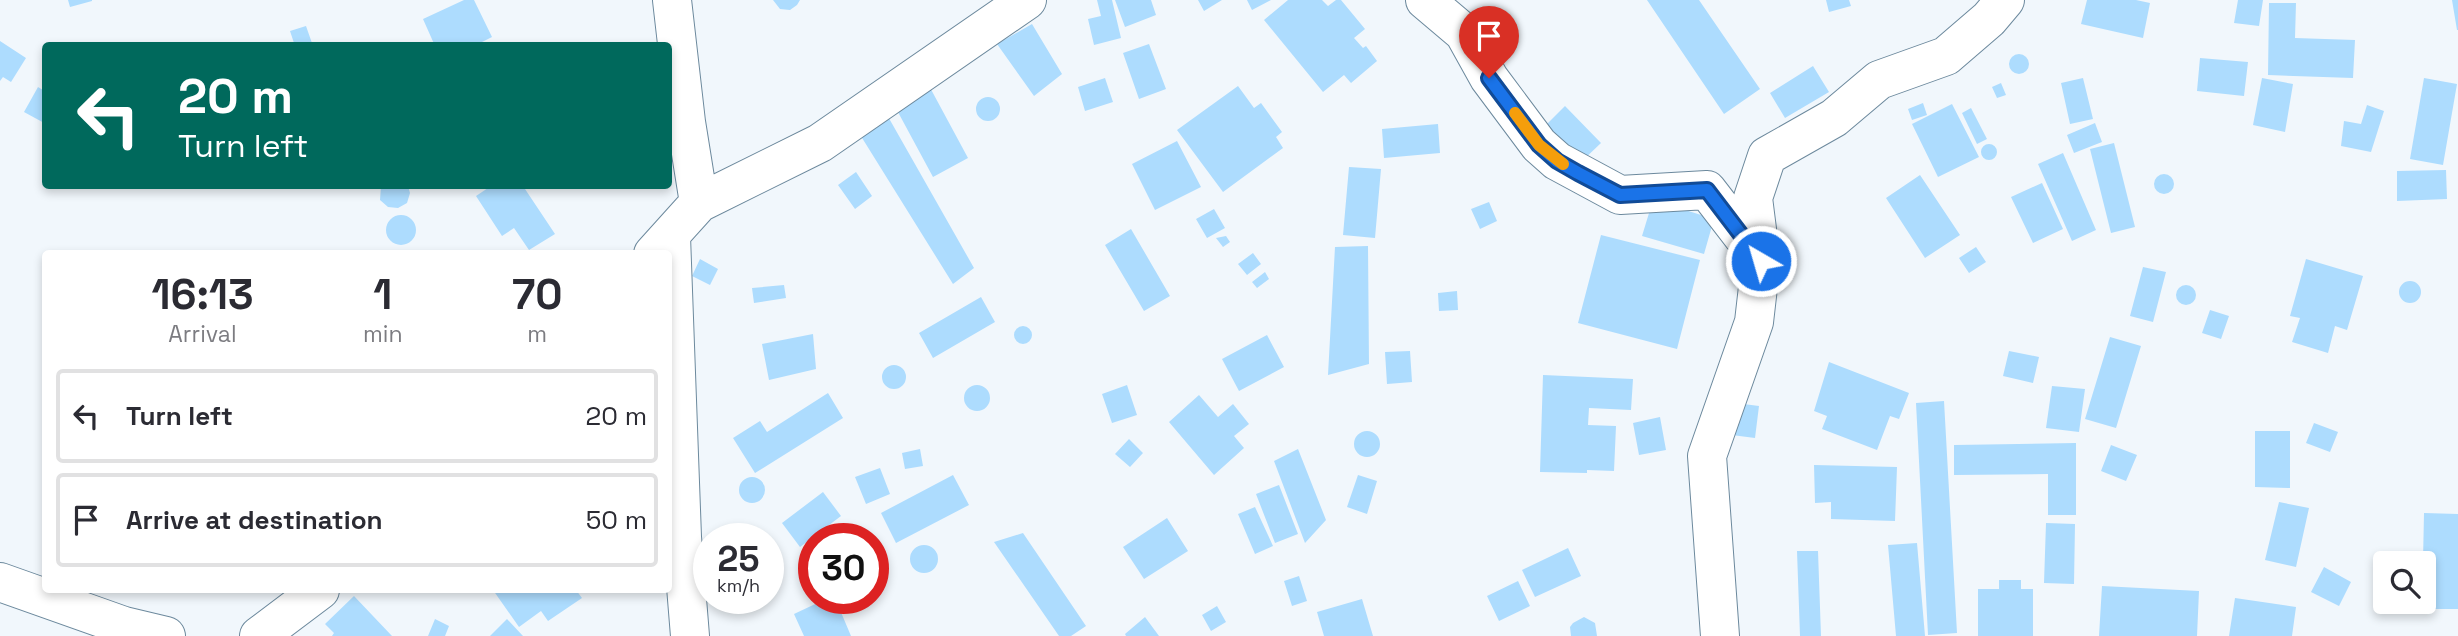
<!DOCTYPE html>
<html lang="en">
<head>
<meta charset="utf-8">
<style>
  :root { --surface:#fff; --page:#f7f7f7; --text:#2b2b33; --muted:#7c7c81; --line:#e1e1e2 }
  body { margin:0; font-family:"Space Grotesk",sans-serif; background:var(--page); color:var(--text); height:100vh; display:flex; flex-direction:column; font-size:26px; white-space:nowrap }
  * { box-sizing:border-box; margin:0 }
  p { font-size:23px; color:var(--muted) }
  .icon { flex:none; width:38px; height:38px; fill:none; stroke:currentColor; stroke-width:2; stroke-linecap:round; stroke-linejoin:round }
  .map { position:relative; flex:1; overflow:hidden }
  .details { position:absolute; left:42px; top:250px; width:630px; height:343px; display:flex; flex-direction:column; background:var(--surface); border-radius:7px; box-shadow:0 4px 10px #0003 }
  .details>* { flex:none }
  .banner { position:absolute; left:42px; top:42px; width:630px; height:147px; border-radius:7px; box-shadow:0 4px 10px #0003; background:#00695c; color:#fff; overflow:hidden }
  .fabs { position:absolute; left:2373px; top:551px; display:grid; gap:14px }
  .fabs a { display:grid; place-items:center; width:63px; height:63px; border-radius:7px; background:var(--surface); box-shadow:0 4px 10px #0003; font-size:35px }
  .speed { position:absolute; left:693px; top:523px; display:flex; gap:14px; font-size:35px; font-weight:700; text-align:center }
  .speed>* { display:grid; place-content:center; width:91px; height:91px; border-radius:50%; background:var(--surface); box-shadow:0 4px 10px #0003; line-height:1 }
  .speed small { font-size:18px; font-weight:400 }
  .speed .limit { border:10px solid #d22; background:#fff; color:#111 }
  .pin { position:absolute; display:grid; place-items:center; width:60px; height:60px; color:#fff; margin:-72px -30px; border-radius:50% 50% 50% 0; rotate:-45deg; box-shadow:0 0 7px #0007 }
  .pin .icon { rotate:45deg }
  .me { position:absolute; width:77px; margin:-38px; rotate:322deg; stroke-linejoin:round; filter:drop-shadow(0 0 5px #0008) }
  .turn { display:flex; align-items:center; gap:24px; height:147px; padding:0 21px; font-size:32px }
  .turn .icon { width:91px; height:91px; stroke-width:2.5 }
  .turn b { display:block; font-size:49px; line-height:60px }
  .eta { display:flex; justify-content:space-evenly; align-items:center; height:119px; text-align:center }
  .eta b { font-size:42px; font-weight:600; line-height:49px }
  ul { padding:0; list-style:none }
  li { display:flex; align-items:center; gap:21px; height:94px; margin:0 14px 10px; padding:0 7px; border:4px solid var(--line); border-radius:7px }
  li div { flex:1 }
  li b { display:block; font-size:26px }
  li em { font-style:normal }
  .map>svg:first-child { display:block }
</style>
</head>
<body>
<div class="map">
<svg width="2458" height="636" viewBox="0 0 2458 636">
  <rect width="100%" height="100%" fill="#f1f7fc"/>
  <path fill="#addcfe" d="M68,0H92V1L70,7Z
    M464,0H474L492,37L474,46H435L423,19Z
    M773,0H800L797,5L790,10L780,9Z
    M1097,0H1112L1121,38L1094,45L1088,19L1101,16Z
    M1115,0H1151L1156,15L1125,27Z
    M1198,0H1222L1204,11Z
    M1247,0H1271L1252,10Z
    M1288,0H1322L1328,6L1336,0H1341L1365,29L1354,38L1363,48L1366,46L1377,61L1351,83L1344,75L1323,92L1264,20Z
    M1647,0H1699L1760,89L1724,114Z
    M1826,0H1849L1851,6L1829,12Z
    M2087,0H2136L2150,3L2143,38L2081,24Z
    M2238,0H2263L2259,26L2234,23Z
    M2452,0H2458V30H2457Z
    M2269,3H2296L2295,38L2355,40L2353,78L2268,75Z
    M1032,24L1062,74L1034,96L997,44Z
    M306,26L313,46H295L290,31Z
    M0,41L26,58L11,82L3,77L0,81Z
    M175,42L214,43V46H175Z
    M1149,44L1166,89L1139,99L1123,53Z
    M2009 64a10 10 0 1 1 20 0a10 10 0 1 1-20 0Z
    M2200,58L2248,62L2244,96L2197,91Z
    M1813,66L1829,92L1785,118L1770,93Z
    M1105,78L1113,102L1085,111L1078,87Z
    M2083,78L2093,119L2070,124L2061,83Z
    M2262,78L2293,84L2285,132L2253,125Z
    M2424,78L2457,84L2443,165L2410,159Z
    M927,82L968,158L933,177L892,101Z
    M2001,83L2006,95L1997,98L1992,87Z
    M1238,86L1254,108L1261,103L1282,132L1276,137L1283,148L1223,192L1177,130Z
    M38,87L46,92V124L24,112Z
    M976 109a12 12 0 1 1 24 0a12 12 0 1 1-24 0Z
    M1923,103L1927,115L1912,120L1908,109Z
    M1952,104L1979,157L1938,177L1912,124Z
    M2367,105L2384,111L2371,152L2341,146L2344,121L2361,124Z
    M882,106L974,268L953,284L854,125Z
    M1565,106L1601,143L1580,163L1544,127Z
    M1971,108L1987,139L1977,144L1962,113Z
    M2095,123L2102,142L2074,153L2067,135Z
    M1438,124L1440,153L1384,158L1382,129Z
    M1177,141L1201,187L1155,210L1132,164Z
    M2114,143L2135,227L2111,233L2090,149Z
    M1981 152a8 8 0 1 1 16 0a8 8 0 1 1-16 0Z
    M2063,153L2096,230L2072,241L2038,164Z
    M1349,167L1381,169L1375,238L1343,235Z
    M2446,170L2447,199L2397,201V171Z
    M856,172L872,196L855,209L838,185Z
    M2154 184a10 10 0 1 1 20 0a10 10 0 1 1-20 0Z
    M1920,175L1960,235L1925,258L1886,198Z
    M2042,183L2063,229L2033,243L2011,197Z
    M381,186H408L410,193L407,203L398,208L388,207L380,200Z
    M486,186H523L555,234L529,250L514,228L502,236L476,196L488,188Z
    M1653,200L1714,219L1704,254L1642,236Z
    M1489,202L1497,221L1480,229L1471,209Z
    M1214,209L1225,228L1207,238L1196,219Z
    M386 230a15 15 0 1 1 30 0a15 15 0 1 1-30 0Z
    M1131,229L1170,296L1144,311L1105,245Z
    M1601,235L1700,260L1677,349L1578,323Z
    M1226,236L1230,242L1223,247L1216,238Z
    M1368,246L1369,364L1328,375L1335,247Z
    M1976,247L1986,262L1969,273L1959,258Z
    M1253,253L1261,264L1247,275L1238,264Z
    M700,259L718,269L710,285L692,276Z
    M2306,259L2363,276L2347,330L2335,326L2328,353L2292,342L2300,318L2290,316Z
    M2143,267L2166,272L2153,322L2130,316Z
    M1265,272L1269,279L1257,288L1252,282Z
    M2399 292a11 11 0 1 1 22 0a11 11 0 1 1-22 0Z
    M2176 295a10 10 0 1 1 20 0a10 10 0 1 1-20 0Z
    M784,285L786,298L754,303L752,288Z
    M1457,291L1458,310L1439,311L1438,293Z
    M981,297L995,322L933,358L919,333Z
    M2210,310L2229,316L2221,339L2202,333Z
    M1014 335a9 9 0 1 1 18 0a9 9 0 1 1-18 0Z
    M813,334L816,369L769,380L762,344Z
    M1267,335L1284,367L1239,391L1222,359Z
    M2110,337L2141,346L2116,428L2085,419Z
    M1410,351L1412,382L1387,384L1385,352Z
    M2009,351L2039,357L2033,383L2003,376Z
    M1829,362L1909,393L1899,419L1890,416L1877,450L1822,429L1827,416L1814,411Z
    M882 377a12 12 0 1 1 24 0a12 12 0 1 1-24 0Z
    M1543,375L1633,379L1631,410L1589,408L1588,425L1616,426L1614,471L1587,470V473L1540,472Z
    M1127,385L1137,415L1112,423L1102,394Z
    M964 398a13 13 0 1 1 26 0a13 13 0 1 1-26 0Z
    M2052,386L2085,389L2079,432L2046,428Z
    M828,393L843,418L755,473L733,438L760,421L767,432Z
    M1199,395L1218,417L1233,404L1249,424L1234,436L1244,448L1214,475L1169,422Z
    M1944,401L1957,633L1928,635L1916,403Z
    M1728,402L1759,406L1755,438L1724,434Z
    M1660,417L1666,450L1639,455L1633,423Z
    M2314,423L2338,432L2330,452L2306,443Z
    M2255,431H2290V488L2255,487Z
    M1354 444a13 13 0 1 1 26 0a13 13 0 1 1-26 0Z
    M1129,439L1143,453L1130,467L1115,454Z
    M2076,443V515H2048V474L1954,475V445Z
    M2111,445L2137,455L2126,481L2101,471Z
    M920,449L923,466L905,469L902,453Z
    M1298,449L1326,520L1305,543L1274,461Z
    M1814,465L1897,467L1895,521L1831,519V502L1815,503Z
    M880,468L890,494L866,504L855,477Z
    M953,475L969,505L896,543L881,513Z
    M1358,475L1377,481L1367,514L1347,507Z
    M739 490a13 13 0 1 1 26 0a13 13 0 1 1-26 0Z
    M1279,485L1298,534L1275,543L1256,494Z
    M823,492L841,516L800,547L782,523Z
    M2279,502L2309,508L2296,567L2265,560Z
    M1255,507L1273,546L1255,554L1238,514Z
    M2424,513L2458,514V609H2422Z
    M1167,518L1188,551L1144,579L1123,547Z
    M2046,523L2075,524L2074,584L2044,583Z
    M1023,533L1086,626L1071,636H1059L994,542Z
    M1917,543L1925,636H1896L1888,545Z
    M910 559a14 14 0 1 1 28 0a14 14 0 1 1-28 0Z
    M1568,548L1581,576L1535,597L1522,570Z
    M1797,551H1818L1821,636H1800Z
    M2324,567L2351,582L2339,606L2311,592Z
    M1299,576L1307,601L1292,606L1284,581Z
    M1999,580H2021V589H2033V636H1978V589H1999Z
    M1518,581L1530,606L1499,621L1487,596Z
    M2102,586L2199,591L2197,636H2099Z
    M493,590H576L582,598L548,621L541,611L519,627Z
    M354,596L392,636H332L334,633L325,624Z
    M828,598H835L851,636H804L794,614Z
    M2235,598L2296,607L2292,636H2229Z
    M1362,599L1373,636H1324L1317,612Z
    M1217,606L1226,622L1211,631L1202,615Z
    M1145,617L1159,636H1126L1125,634Z
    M1584,617L1595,623L1597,636H1571L1570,627L1573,623Z
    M435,619L449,626L445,636H428Z
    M507,619L523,636H490Z"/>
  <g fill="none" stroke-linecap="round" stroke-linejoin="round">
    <defs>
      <path id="minor" d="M672,0L686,122L699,203
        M1425,0L1464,33L1489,78L1539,145L1557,161L1620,195L1707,190L1761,260
        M671,236L682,537L690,636
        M653,254L699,203L820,143L1027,0
        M0,582L124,626L166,636
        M259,636L320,590
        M1720,636L1707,456L1754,322L1761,261L1753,198L1767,156L1834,118L1879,80L1946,56L1989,19L2005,0"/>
    </defs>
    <use href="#minor" stroke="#6c899d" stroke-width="40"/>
    <use href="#minor" stroke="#fff" stroke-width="38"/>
  </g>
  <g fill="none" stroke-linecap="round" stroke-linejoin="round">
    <defs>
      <path id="route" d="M1489,78L1539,145L1557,161L1578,173L1620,195L1707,190L1761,261"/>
    </defs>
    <use href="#route" stroke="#114b97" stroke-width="18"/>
    <use href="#route" stroke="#1a73e8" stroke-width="12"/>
    <path stroke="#f59e0b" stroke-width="12" d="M1515,113L1539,145L1563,164"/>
  </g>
</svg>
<div class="fabs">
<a><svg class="icon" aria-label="search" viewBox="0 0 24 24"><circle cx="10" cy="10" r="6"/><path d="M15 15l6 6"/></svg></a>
</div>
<div class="speed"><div>25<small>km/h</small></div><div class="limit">30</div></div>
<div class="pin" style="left:1489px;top:78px;background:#d93025"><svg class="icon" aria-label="arrive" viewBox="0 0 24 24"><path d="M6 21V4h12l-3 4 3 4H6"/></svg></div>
<svg class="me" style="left:1761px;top:261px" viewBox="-20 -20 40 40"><circle r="17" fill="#1a73e8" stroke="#fff" stroke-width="3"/><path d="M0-11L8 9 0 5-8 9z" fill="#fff"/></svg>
<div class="banner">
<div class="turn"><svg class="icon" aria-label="left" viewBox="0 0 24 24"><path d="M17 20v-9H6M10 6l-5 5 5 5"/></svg><div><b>20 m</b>Turn left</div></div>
</div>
<section class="details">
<div class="eta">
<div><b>16:13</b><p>Arrival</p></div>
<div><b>1</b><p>min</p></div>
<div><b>70</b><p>m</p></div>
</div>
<ul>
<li><svg class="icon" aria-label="left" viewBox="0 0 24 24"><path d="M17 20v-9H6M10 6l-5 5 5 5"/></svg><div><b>Turn left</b></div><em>20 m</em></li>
<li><svg class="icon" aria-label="arrive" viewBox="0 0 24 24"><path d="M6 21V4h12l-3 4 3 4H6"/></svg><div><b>Arrive at destination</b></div><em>50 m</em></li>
</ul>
</section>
</div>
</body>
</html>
